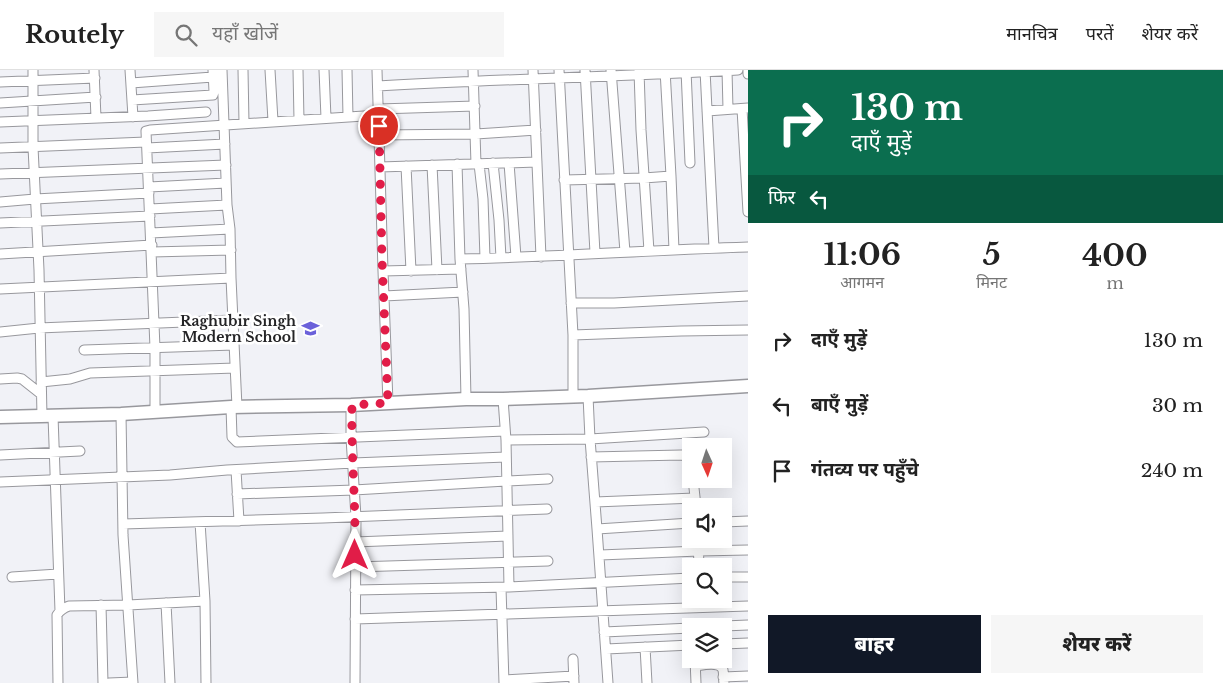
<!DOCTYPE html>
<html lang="hi">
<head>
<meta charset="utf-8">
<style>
  :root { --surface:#fff; --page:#f6f6f6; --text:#222; --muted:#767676; --line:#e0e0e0; --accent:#111827 }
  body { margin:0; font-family:"Libre Baskerville","Noto Sans Devanagari",serif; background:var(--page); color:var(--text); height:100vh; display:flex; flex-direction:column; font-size:19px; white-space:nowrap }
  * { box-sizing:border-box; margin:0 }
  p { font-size:16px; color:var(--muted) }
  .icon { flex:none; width:28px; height:28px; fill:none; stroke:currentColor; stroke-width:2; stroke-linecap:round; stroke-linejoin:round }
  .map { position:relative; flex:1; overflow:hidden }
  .sheet { display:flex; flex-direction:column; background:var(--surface); width:475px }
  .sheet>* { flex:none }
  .top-card { background:#0b6e4f; color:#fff; overflow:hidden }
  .needle { width:32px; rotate:177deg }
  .controls { position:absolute; left:682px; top:368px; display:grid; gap:10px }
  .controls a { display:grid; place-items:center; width:50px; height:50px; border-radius:0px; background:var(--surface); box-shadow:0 5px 20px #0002; font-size:25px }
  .pin { position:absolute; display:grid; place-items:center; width:42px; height:42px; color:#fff; margin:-21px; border:2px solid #fff; border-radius:50%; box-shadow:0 1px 5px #0007 }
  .me { position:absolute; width:55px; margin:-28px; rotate:0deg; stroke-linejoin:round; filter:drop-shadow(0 0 4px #0008) }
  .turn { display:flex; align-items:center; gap:18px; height:105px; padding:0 20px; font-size:22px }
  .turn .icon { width:65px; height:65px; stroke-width:2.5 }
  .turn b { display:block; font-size:35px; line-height:42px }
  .then { display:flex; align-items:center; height:48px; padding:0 20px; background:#0003; gap:10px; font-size:19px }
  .eta { display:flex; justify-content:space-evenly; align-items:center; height:85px; text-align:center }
  .eta b { font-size:30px; font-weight:800; line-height:35px }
  .cta { display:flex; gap:10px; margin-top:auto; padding:10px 20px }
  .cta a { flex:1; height:58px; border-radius:0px; background:var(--accent); color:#fff; font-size:20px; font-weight:800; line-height:58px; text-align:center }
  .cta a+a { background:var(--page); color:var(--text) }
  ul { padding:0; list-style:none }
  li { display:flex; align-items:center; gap:15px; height:65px; padding:0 20px }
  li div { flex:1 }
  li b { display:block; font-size:19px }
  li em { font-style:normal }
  header { display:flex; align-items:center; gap:30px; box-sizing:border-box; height:70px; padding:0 25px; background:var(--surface); border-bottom:1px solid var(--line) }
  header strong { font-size:24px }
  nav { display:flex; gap:28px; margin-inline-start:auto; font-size:18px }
  .search { width:350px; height:45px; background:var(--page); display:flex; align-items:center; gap:12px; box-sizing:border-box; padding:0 18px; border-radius:0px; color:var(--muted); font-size:19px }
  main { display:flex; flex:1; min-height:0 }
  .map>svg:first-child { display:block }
</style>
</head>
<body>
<header>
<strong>Routely</strong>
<div class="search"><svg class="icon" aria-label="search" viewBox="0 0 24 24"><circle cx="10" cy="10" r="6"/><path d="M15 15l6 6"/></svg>यहाँ खोजें</div>
<nav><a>मानचित्र</a><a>परतें</a><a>शेयर करें</a></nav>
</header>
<main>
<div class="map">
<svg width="748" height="613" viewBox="0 0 748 613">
  <rect width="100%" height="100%" fill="#f1f2f7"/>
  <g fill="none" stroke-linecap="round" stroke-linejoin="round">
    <defs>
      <path id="street" d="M33,0V77L39,200L42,347
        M94,0L96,48
        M130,0L133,47
        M222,0L227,135L230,159L231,208L237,337
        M243,0L244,53
        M270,0L273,51
        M298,0L299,50
        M324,0L326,48
        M347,0L348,47
        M377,0L383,201L461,199
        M473,0L476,94
        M533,0L541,187
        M559,0L573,265V326
        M585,0L595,183
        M611,0L625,182
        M665,0L671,106L674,180
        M686,0L690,93
        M705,0L714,178
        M727,0L728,39
        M748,0V4
        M639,1L641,60L649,181
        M0,12L95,8
        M131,13L213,7
        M378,16C498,9 618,7 738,0
        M132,30L213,25L214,22L213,0
        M0,33L96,27
        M379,39L475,36
        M742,39L748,142
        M707,41L748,38
        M0,52L148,46L206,42
        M379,65L476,64L536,60
        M0,78L146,72
        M147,78L225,74
        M493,93L499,150L501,188
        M509,93L516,187
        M457,94L460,189L464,239L466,329
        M479,94L483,129L485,188
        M432,95L437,200
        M406,96L411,201
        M380,97L537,92
        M0,104L226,95
        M564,110L644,108L671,106
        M149,117L226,113
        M0,132L35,129L149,123
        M150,139L227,135
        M0,153L150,146
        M151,163L230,159
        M152,182L231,180
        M0,184L152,175
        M460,189C556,187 652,180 748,177
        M383,201L388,333
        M0,219L231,208
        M384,226L463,222
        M571,233H614L748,226
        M0,262L39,258L233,250
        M573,265L681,261L748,260
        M84,280L234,275
        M0,309L17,308L22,309L41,324
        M41,312L70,309L90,303L235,298
        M351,335V368L356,447L355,613
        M231,337L232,367L237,372L505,361
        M155,342V278L146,61L150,60L379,45
        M121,344L123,465L133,613
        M53,346L60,541
        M506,370L590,369L588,326
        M0,385L80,381
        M591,387L681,385L686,386L691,390
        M236,400L239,451
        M693,409L696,436
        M0,412L170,405L227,400L353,393L506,387
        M237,424L354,420L506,411L548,409
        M595,432L695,428
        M724,452L748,451
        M691,453L597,459L590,369L704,362
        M123,454L323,448L547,439
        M597,459L608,613
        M698,469L699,496
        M355,472L508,466
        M600,485L699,481L748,480
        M355,497L548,491
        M12,507L58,504
        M724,507H748
        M509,517L691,508
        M501,518L504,613
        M355,520L509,517L506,370L503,329
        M205,531L206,613
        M166,533L170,613
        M101,535L103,613
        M355,549L748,536
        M724,556L748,555
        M604,562L691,558
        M724,574L748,573
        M645,577L647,613
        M606,579L691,575
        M573,589L574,613
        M695,589L696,613
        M696,596C703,595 720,591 723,600C724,604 723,609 724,613
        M723,607L748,606
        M504,610L574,606
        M58,613L57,545C60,540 63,538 69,536L128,535L205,531L200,452
        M109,613L133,612"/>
      <path id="secondary" d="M0,347L121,344L231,337L351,335L466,329H503L588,326L748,316"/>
    </defs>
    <use href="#street" stroke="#98989d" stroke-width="11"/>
    <use href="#secondary" stroke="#98989d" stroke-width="15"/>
    <use href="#street" stroke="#fff" stroke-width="9"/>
    <use href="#secondary" stroke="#fff" stroke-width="12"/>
  </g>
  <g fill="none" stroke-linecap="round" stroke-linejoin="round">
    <path stroke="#e11d48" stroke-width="9" stroke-dasharray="0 16.2" d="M355,485C356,435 351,385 352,335L388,333L382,189L379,56"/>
  </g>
  <defs>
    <symbol id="school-bare" viewBox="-9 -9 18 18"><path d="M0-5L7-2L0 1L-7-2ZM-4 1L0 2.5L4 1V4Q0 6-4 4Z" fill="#6b61da" stroke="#fff" stroke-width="2.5" paint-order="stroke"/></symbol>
  </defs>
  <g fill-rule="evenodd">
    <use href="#school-bare" x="298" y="246" width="25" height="25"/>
  </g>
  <g text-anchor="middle" stroke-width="5" stroke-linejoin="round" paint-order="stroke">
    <g font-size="14" font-weight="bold" fill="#242426" stroke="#fff" text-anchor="end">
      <text x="296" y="256">Raghubir Singh<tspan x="296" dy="16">Modern School</tspan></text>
    </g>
  </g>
</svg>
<div class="controls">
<a><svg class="needle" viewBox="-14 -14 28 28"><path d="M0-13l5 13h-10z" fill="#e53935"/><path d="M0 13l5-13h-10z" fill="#767676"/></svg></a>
<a><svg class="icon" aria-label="sound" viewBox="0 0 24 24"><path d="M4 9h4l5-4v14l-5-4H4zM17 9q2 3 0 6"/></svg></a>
<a><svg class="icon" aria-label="search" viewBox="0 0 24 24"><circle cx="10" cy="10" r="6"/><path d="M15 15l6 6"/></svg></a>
<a><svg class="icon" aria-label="layers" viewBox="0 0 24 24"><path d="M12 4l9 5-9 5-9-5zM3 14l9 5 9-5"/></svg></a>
</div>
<div class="pin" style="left:379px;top:56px;background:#d93025"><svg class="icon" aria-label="arrive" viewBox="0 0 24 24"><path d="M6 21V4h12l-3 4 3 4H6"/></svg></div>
<svg class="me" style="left:355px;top:485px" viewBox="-20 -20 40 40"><path d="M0-17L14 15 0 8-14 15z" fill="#e11d48" stroke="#fff" stroke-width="4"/></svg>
</div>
<section class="sheet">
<div class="top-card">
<div class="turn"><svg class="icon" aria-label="right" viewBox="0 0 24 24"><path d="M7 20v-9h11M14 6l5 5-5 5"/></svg><div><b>130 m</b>दाएँ मुड़ें</div></div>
<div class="then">फिर<svg class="icon" aria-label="left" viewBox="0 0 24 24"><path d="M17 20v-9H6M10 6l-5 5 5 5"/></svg></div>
</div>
<div class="eta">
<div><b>11:06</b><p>आगमन</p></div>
<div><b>5</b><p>मिनट</p></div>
<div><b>400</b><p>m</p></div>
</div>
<ul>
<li><svg class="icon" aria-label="right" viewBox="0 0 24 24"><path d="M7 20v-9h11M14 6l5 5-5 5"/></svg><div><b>दाएँ मुड़ें</b></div><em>130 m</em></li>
<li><svg class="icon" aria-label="left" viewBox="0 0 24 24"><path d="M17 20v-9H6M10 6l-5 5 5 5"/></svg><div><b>बाएँ मुड़ें</b></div><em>30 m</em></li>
<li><svg class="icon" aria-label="arrive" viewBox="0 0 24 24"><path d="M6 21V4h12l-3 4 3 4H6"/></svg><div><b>गंतव्य पर पहुँचे</b></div><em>240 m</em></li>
</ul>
<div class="cta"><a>बाहर</a><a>शेयर करें</a></div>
</section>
</main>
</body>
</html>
